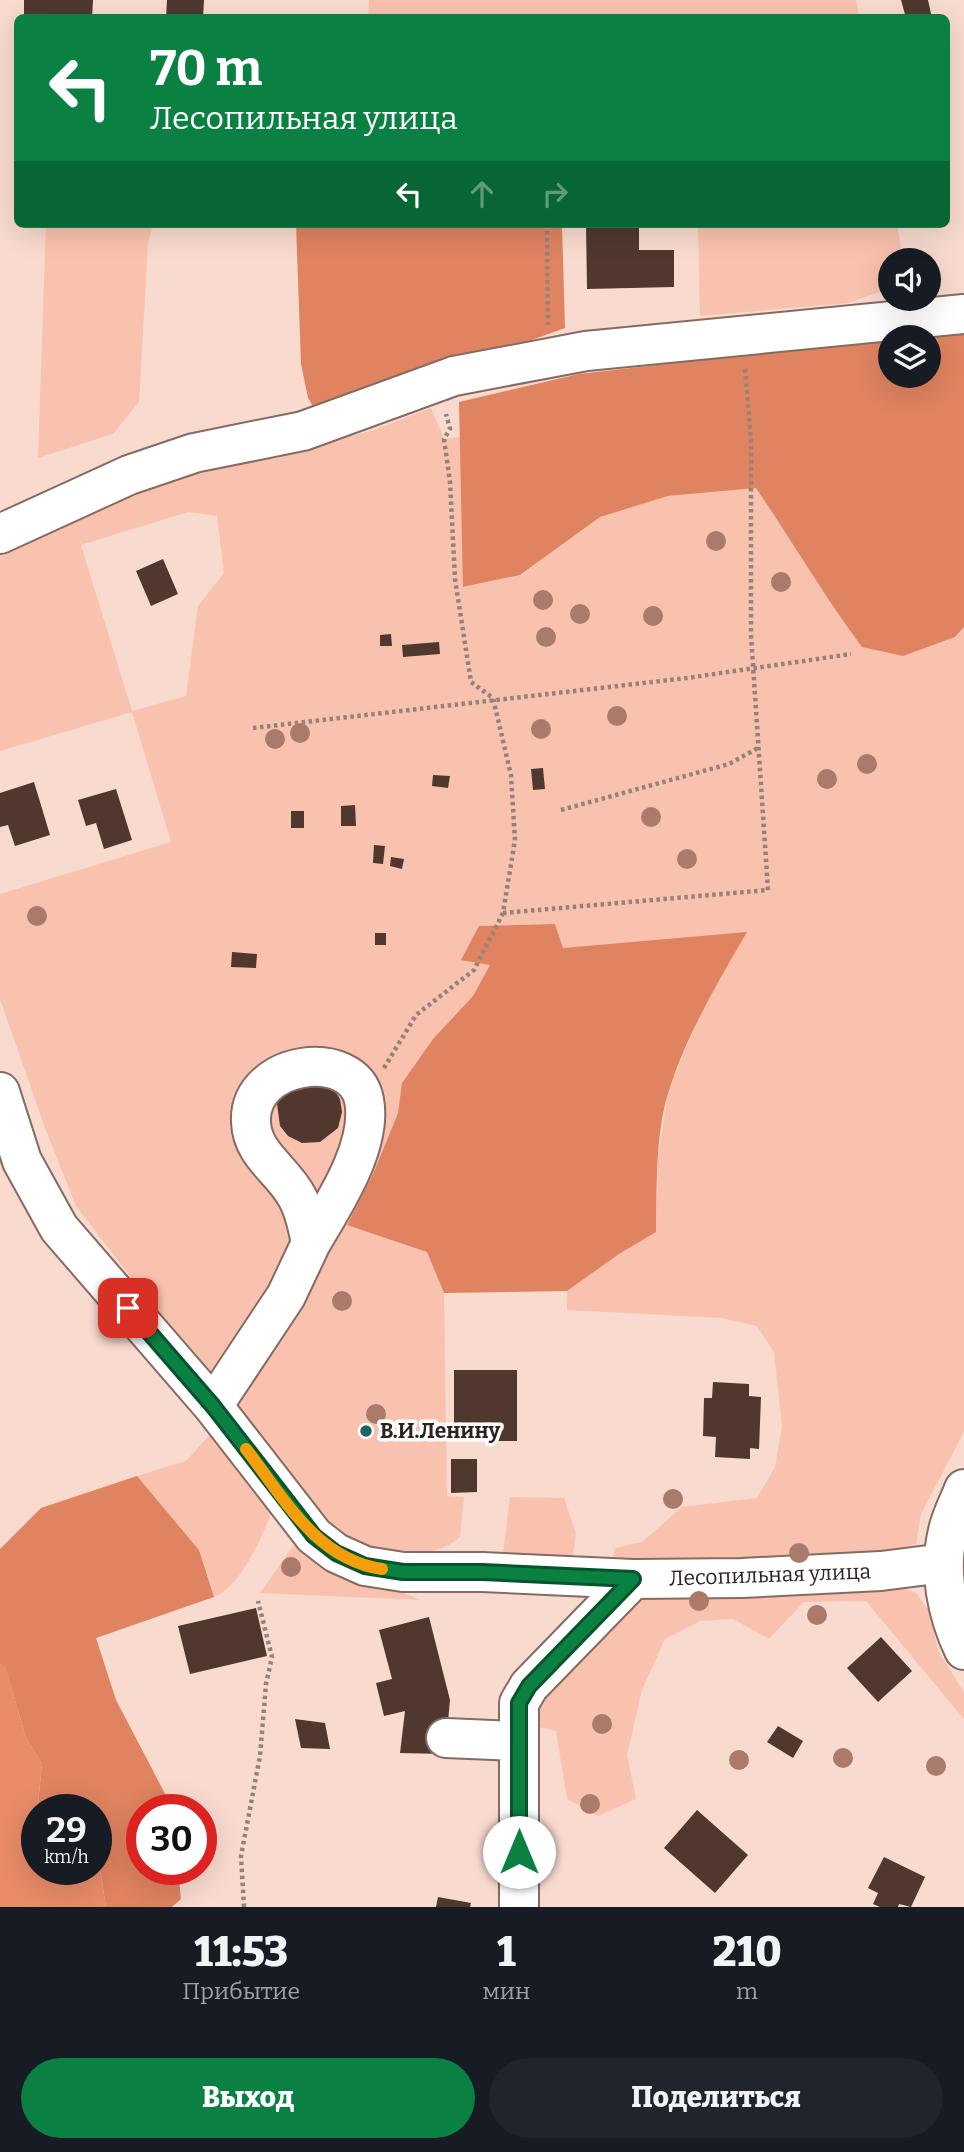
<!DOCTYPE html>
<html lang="ru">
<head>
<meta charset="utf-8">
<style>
  :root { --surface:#171b24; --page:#20242c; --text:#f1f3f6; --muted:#9ea1a6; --accent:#0b8043 }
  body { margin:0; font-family:Bitter,serif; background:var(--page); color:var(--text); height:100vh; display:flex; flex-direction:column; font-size:26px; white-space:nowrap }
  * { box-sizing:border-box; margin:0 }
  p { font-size:23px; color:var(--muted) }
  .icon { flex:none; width:38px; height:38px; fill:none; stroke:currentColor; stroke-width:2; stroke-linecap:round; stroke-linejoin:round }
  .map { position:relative; height:1907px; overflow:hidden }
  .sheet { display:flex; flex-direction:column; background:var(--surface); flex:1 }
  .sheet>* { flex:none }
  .guide { position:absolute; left:14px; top:14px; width:936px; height:214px; border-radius:10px; box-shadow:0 7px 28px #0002; background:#0b8043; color:#fff; overflow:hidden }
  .controls { position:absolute; left:878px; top:248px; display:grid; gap:14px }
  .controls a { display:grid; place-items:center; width:63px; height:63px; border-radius:50%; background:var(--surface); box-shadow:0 7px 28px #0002; font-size:35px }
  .speed { position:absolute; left:21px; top:1794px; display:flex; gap:14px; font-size:35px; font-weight:700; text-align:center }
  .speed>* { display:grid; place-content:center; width:91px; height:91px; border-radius:50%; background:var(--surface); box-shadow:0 7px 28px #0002; line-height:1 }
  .speed small { font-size:18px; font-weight:400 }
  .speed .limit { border:10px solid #d22; background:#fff; color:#111 }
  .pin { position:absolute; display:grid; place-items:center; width:60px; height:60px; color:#fff; margin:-30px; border-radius:14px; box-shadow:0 4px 10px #0006 }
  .me { position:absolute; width:77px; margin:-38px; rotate:0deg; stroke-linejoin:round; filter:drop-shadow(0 0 5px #0008) }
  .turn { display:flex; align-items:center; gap:24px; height:147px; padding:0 21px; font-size:32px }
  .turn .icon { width:91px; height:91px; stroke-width:2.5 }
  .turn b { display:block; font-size:49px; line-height:60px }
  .lanes { display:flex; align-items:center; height:66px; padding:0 21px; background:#0003; justify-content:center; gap:35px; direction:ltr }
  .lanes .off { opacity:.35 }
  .eta { display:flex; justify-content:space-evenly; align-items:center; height:119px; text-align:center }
  .eta b { font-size:42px; font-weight:800; line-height:49px }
  .action { display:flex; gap:14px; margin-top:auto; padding:14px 21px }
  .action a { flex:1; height:80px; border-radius:42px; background:var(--accent); color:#fff; font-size:28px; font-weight:800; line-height:80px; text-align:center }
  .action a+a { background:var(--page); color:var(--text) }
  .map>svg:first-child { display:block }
</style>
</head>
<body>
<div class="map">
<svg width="964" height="1907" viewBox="0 0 964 1907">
  <rect width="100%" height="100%" fill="#f8dacf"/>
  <path fill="#f9c2ae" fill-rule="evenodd" d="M369,0H856L859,17H368Z
    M46,224H153L148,243L139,402L113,434L38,458Z
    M698,224H897L903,261H891V288L848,303L700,316Z
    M431,408L444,439L461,437L464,587L521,575L599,517L668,496L756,488C792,541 824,596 862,647L955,637L964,627V1432L921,1514L916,1544L851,1559L611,1565L615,1548L642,1542L682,1507L757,1498L775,1467L782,1426L774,1352L757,1326L722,1318L567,1310V1291L619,1254L656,1232L658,1157L669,1088L701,1012L746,933L563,948L555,924L479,926L490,965L473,996L433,1039L402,1083L398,1113L373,1174L347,1224L427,1252L444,1293L447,1496L464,1497L460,1537C441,1555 392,1561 366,1552C353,1547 340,1539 327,1533L76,1206L45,1128L0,999V894L171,842L132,712L0,751V547L188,468L292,451L374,430ZM188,512L217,516L224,573L198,606L186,696L132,711L81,545Z
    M218,1426L274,1507C262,1535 243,1585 214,1597L199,1550L137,1476L186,1461Z
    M510,1497L564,1498L576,1533L571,1565L502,1562Z
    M296,1542L376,1582L421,1600L260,1593Z
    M894,1584L916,1593L931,1614L938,1651L964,1692V1719L866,1601L804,1602L769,1639L733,1619L700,1621L665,1639L642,1690L627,1755L636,1799L598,1816L567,1799L556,1731L535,1726L540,1700L641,1597Z"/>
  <path fill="#df8361" d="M296,224H562L565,328L319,416L308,398L301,364Z
    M964,329V627L955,637L903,656L862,647C824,596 792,541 756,488L668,496L600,517L520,575L463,587L459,402L579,374L891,338V376H929V338H894Z
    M555,924L563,948L747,932C718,982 688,1032 670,1087C655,1132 657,1184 656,1232L619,1254L567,1291L444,1293L427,1252L347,1225L373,1174L398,1113L402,1083L433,1039L473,996L490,965L461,960L479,926Z
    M137,1476L199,1550L214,1597L96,1638L116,1700L173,1809L142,1810V1869H178L181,1899L172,1907H106L96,1844V1810L57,1809L38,1804L42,1764L26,1738L5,1666L0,1664V1549L41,1508Z"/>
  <path fill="#e88b69" d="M0,1664L5,1665L26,1738L42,1764L38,1804L57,1809L37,1810V1869H96V1844L106,1907H0Z"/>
  <path fill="#50382f" d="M24,0H93L92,18H24Z
    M167,0H204L203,18H166Z
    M901,0H928L932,18H906Z
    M586,224H639V250H674V287L587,289Z
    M163,559L178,594L151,606L136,571Z
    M391,634L392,646H380V635Z
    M439,642L440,654L403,657L402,645Z
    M543,768L545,789L533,790L531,769Z
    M433,775L450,776L448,788L432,786Z
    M34,782L50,835L15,846L8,825L0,827V793Z
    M116,789L132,840L104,849L96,823L86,826L78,800Z
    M355,805L356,826H341V806Z
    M291,811H304V828H291Z
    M374,845L385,846L383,864L373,863Z
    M391,857L404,859L402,869L390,866Z
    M375,933H386V945H375Z
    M232,952L257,954L256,968L231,967Z
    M292,1083L333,1088L340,1099L342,1112L338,1128L320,1142L302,1143L288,1136L280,1126L277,1104Z
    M454,1370H517V1441H454Z
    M713,1382L749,1384V1396L761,1397L759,1449L750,1448V1459L715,1457L716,1437L703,1436L704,1398H712Z
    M451,1459H477V1492L451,1493Z
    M256,1608L267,1656L190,1674L178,1626Z
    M429,1617L450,1700L445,1754L400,1753L405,1711L384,1716L376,1683L392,1679L379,1630Z
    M881,1637L912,1671L878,1702L847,1668Z
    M295,1719L325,1723L330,1749L301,1748Z
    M778,1726L803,1741L793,1758L767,1742Z
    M697,1810L748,1855L715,1893L664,1848Z
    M884,1857L925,1877L911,1907L899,1904L898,1907H880L873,1904L878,1893L868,1888Z
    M438,1897L471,1903L470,1907H436Z"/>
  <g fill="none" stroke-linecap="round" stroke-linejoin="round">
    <defs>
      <path id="minor" d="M0,534L129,475L194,453L303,431L454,376L586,351L964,314
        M0,1092L22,1161L59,1228L213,1406L314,1536L336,1553L365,1566L403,1572H482L633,1579L742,1578L881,1571L944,1563
        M213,1406L286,1296L311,1243C308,1228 305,1211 297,1197C283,1170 252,1155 251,1122C248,1060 354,1047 364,1100C373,1146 333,1205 311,1243
        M964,1489C959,1502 951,1517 948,1531C938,1571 947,1614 964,1650
        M446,1738L518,1741
        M519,1907V1703L529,1686L633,1579"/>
    </defs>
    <use href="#minor" stroke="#856b61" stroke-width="42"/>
    <path stroke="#97827b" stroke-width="4.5" stroke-dasharray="3.5 3.5" stroke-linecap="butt" d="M547,224L548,325
      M253,728L687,678L851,654
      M561,810L729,764L758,748
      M503,913L768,890L751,635V440L745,367
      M384,1068L416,1015L474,970L503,913L515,840L511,775L493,698L471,682L455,579L450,482L444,439L450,429L446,414
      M244,1907L241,1856L260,1756L266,1684L272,1657L258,1601"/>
    <use href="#minor" stroke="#fff" stroke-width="38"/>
  </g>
  <g fill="#aa7b6a">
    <circle cx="716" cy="541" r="10"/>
    <circle cx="781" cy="582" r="10"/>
    <circle cx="543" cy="600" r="10"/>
    <circle cx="580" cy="614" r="10"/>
    <circle cx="653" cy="616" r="10"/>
    <circle cx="546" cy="637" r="10"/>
    <circle cx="617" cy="716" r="10"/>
    <circle cx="541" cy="729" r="10"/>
    <circle cx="300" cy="733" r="10"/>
    <circle cx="275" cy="739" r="10"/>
    <circle cx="867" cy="764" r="10"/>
    <circle cx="827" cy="779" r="10"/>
    <circle cx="651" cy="817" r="10"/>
    <circle cx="687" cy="859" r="10"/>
    <circle cx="37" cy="916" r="10"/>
    <circle cx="342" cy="1301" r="10"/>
    <circle cx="376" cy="1414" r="10"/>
    <circle cx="673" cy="1499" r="10"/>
    <circle cx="799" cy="1553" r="10"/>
    <circle cx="291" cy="1567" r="10"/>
    <circle cx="699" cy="1601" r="10"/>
    <circle cx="817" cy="1615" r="10"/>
    <circle cx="602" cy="1724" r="10"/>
    <circle cx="843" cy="1758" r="10"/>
    <circle cx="739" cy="1760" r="10"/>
    <circle cx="936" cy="1766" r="10"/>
    <circle cx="590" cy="1804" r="10"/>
  </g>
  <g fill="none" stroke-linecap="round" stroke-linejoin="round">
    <defs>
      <path id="route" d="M128,1308L213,1406L314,1536L336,1553L365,1566L403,1572H482L633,1579L529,1686L519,1703V1852"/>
    </defs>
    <use href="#route" stroke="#07532c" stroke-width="18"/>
    <use href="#route" stroke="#0b8043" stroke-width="12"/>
    <path stroke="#f59e0b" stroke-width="12" d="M246,1449C284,1498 316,1559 382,1569"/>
  </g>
  <circle fill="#196663" stroke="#fff" stroke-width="2.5" cx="366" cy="1431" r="7"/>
  <g text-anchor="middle" stroke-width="7" stroke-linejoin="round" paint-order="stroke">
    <g font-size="21" font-weight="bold" fill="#2d221e" stroke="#fff" text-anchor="start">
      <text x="380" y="1438">В.И.Ленину</text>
    </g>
    <g font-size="21" fill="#2d221e" stroke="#fff">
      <text transform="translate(770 1575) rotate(-2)" y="7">Лесопильная улица</text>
    </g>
  </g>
</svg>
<div class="controls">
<a><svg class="icon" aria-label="sound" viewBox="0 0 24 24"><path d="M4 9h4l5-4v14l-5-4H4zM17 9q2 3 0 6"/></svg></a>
<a><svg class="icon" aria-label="layers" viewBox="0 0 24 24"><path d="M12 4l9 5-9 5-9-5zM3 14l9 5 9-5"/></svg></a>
</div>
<div class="speed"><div>29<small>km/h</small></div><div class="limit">30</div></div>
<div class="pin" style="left:128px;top:1308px;background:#d93025"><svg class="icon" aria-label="arrive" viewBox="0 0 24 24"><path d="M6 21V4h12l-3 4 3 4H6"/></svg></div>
<svg class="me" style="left:519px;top:1852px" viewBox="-20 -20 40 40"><circle r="19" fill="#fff"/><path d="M0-13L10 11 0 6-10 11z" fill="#0b8043"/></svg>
<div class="guide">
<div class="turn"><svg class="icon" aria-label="left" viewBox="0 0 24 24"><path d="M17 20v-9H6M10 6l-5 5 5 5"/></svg><div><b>70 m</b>Лесопильная улица</div></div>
<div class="lanes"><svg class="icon" aria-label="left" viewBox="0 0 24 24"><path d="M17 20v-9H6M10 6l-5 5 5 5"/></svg><svg class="icon off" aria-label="ahead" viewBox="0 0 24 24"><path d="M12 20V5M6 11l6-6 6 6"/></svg><svg class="icon off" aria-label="right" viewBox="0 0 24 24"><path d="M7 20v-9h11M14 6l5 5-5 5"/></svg></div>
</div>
</div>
<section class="sheet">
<div class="eta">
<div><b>11:53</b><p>Прибытие</p></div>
<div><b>1</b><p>мин</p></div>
<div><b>210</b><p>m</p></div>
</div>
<div class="action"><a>Выход</a><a>Поделиться</a></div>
</section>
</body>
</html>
